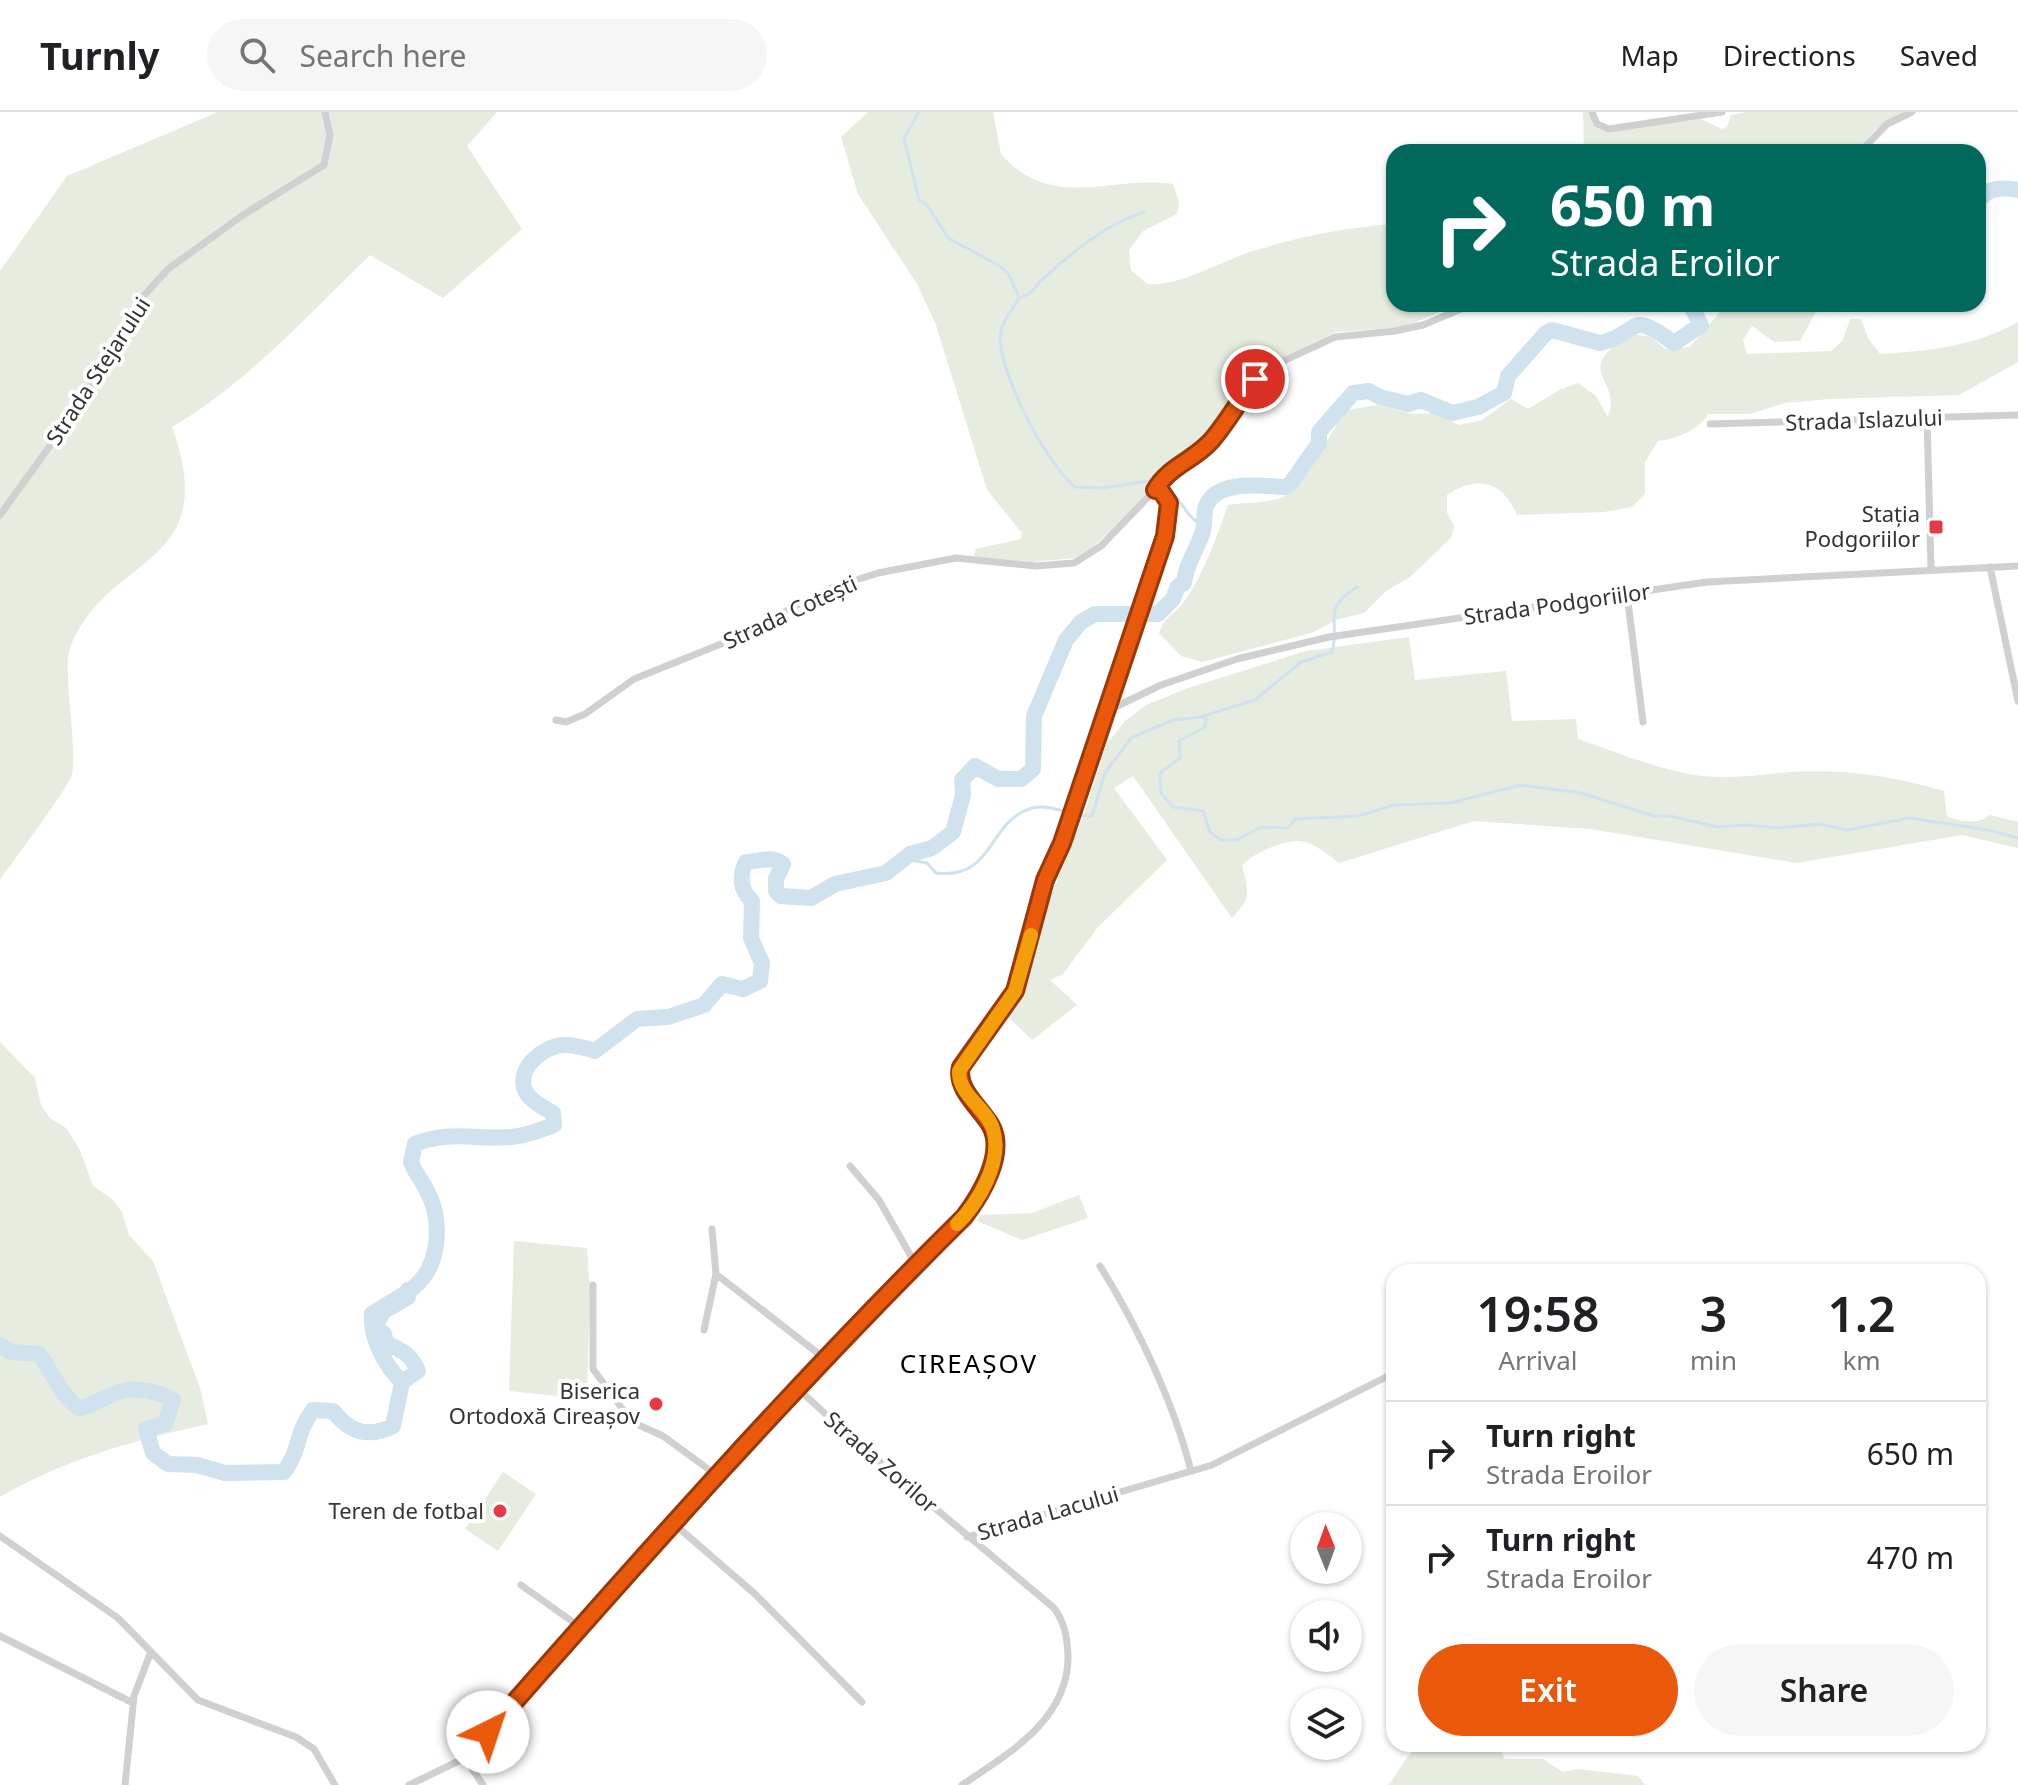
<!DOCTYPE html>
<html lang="en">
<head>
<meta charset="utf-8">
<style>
  :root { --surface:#fff; --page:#f6f6f6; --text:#202124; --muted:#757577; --line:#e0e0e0; --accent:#ea580c }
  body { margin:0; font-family:"Noto Sans",sans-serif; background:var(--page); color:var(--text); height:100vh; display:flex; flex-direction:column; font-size:30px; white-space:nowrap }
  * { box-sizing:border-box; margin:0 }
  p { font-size:26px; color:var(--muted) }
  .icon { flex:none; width:44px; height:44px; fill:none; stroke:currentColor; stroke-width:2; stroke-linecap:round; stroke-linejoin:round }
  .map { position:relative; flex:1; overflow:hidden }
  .details { position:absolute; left:1386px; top:1152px; width:600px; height:488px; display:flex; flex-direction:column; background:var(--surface); border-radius:24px; box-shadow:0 2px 6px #0004 }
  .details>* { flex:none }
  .top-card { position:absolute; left:1386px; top:32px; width:600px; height:168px; border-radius:24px; box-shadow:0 2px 6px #0004; background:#00695c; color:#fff; overflow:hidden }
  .needle { width:52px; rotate:359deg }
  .tools { position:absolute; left:1290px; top:1400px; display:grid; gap:16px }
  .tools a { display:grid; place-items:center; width:72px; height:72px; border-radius:50%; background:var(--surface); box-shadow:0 2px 6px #0004; font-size:40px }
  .pin { position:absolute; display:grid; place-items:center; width:68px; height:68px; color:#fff; margin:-34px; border:4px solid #fff; border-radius:50%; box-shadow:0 2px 8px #0007 }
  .me { position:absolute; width:88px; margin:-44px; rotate:41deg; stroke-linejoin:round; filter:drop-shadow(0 0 6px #0008) }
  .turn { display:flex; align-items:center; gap:28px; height:168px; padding:0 32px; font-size:36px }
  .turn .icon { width:104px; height:104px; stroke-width:2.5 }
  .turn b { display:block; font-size:56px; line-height:68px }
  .eta { display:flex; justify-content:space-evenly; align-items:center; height:136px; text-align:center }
  .eta b { font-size:48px; font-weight:600; line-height:56px }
  .cta { display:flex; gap:16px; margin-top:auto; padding:16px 32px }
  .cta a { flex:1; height:92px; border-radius:48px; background:var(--accent); color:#fff; font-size:32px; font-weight:600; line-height:92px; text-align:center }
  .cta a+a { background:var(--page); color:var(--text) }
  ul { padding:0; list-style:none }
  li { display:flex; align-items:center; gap:24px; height:104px; padding:0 32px; border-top:2px solid var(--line) }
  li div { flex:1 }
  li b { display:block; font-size:30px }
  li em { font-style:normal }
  header { display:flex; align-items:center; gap:48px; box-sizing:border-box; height:112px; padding:0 40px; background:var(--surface); border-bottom:2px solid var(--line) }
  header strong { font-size:38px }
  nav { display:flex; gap:44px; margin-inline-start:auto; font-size:28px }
  .search { width:560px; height:72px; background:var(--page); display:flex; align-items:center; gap:20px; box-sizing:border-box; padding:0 28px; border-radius:44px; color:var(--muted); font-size:30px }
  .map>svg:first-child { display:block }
</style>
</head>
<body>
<header>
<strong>Turnly</strong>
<div class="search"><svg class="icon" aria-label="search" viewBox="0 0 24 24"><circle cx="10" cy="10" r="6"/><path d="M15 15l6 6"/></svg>Search here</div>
<nav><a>Map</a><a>Directions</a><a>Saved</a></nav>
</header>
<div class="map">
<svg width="2018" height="1673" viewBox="0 0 2018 1673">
  <rect width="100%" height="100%" fill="#fff"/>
  <path fill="#e6ecdf" d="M218,0H497L467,34L522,117L443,186L370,143C307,204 247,271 172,315C223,456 110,440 71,533C61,558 78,631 72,662C68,677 13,749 0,768V159L67,64Z
    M868,0H993L1001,42C1051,100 1111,63 1173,72L1179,90L1177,102L1143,119L1129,138L1131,158L1147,172C1176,176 1224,148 1253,139C1298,125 1347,115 1394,112V192H1458L1405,215L1336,220L1265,254L1238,281L1199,333L1160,361L1154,375L1118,412L1092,436L1074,446L1032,450L977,445L974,443L976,437L1021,427L1022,421L987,378L936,213L917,172L858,82L841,25Z
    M1583,0H1590L1595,15L1604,19L1701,7L1722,17L1727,15L1731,3L1747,0H1905L1875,18L1856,40H1584Z
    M1727,192H1820L1800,229L1774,230L1752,214L1743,228L1747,242L1831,239L1843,228L1850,207H1861L1868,226L1880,242C1928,239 1976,234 2018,210V250L1959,283L1829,287L1785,291L1750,302H1709C1696,319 1679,326 1658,329L1645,350V382L1632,395L1604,400L1517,403C1503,369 1477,362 1447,383V401L1454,414L1451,426L1410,465L1386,479L1364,501L1339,507L1311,521L1202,550L1181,544L1159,521C1164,505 1173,504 1182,492C1202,467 1217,424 1228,393C1244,391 1263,391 1278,387C1307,379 1327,322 1347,298L1378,293L1413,302L1434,301L1459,313L1482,308L1511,287L1528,297L1559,278L1578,271L1596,284L1608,305C1623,265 1569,261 1631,222L1651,225L1665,237L1690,235Z
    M1409,525L1415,568L1506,559L1512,609L1576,607L1578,627C1618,641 1659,658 1701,664C1738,668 1774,660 1811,659C1857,659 1901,666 1944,679L1947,705C1962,709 1978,713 1990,703L2018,710V736L1962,723L1797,751L1590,717L1474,709L1339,751C1328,743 1314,730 1300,729C1282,729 1252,741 1242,754C1249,781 1252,785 1232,806L1133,664L1114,676L1167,748L1098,815L1063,862L1050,868L1077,893L1032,928L1006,903L1028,865L1049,789L1085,700L1106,633L1125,609L1146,593L1188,576L1306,539Z
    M0,930L35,966L41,993L50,1006L66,1016L80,1038L93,1074L112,1087L122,1100L129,1123L153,1149L200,1276L208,1312C135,1328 65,1347 0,1385Z
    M1079,1083L1088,1106L1022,1128L977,1109L981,1103L1032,1101Z
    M514,1129L587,1136L590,1177L587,1287L509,1279Z
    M503,1360L536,1382L498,1439L465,1417Z
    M1423,1632H1497L1505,1647H1543L1563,1660L1578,1657L1638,1664L1645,1673H1388C1399,1661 1408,1638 1423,1632Z"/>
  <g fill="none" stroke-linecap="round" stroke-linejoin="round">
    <path stroke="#cfe2ee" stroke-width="3" d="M919,0L904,26L919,88L927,93L948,126L1000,154L1009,163L1019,186C1014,197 1003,207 1001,219C994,254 1047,353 1075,375L1103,376L1148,369
      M1019,186C1032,183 1034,175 1043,167C1070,142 1108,111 1144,100
      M1164,373C1181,385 1185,405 1204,415
      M1200,605L1206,606L1205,615L1179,629L1180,646L1160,661L1161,681L1173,695L1203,699L1210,720L1221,728H1237L1261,715L1288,716L1295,707L1358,704L1394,693L1450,691L1521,673L1581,681L1654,704H1670L1718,715L1747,713L1779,716L1819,712L1847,718L1909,706L1988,718L2018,726
      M905,747L927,751L936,761C995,768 987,709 1032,696C1050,691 1073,705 1092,704L1105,661L1131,626L1173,608L1200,605L1255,588L1301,550L1332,540C1341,509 1320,498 1357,475"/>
    <path stroke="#cfe2ee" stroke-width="16" d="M1978,89C1987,75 2003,75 2018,78
      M408,1178V1185L384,1199L375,1214L384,1222L386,1231C403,1239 411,1242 418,1259L402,1270C385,1254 370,1225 372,1202C386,1193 399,1186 413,1176C441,1154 443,1107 426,1077C421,1067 415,1061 411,1050L415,1032C449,1018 477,1028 511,1025C525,1024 541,1018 554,1013L553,1001C543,995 528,988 524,976C518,954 545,934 563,933C574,932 585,936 595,939L637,907L668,905L704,893L722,872L743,877L760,869L762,851L751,826L752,789C740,778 739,764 746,750C760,749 772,743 783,752L776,767V779L781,784L811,786L835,772L886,761L910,742L932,736L953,720L963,683L962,668L975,654L998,667H1021L1033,657L1034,604L1066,528L1081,510L1095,502H1158L1173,487L1178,474L1184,471C1186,451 1197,438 1203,419C1205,411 1203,402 1206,394C1217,367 1262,374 1286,375L1291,371L1319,331V320L1353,281L1369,279L1380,285L1408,292L1421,288L1452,301L1478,295L1504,281L1508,264L1546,221L1552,218L1600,231C1643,221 1626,196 1674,231L1701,213L1690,192
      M0,1233L11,1240L39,1242C52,1259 61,1284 79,1296C97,1293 106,1283 122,1279C137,1275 161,1280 173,1288L165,1312L146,1317L153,1341L168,1352L197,1353L225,1361L284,1360C302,1335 294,1324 313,1298L333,1299C350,1321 369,1326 393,1314L402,1270"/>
    <path stroke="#d0d0d0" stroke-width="7" d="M1592,0L1597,12L1609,17L1722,0
      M1860,40L1887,12L1912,0
      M1927,306L1931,457
      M1710,312L2018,303
      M0,403L76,298L139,189L168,157L243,103L324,53L330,23L325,0
      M1990,455L2018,589
      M1627,482L1643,610
      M1109,598L1161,573L1237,547L1329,525L1707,470L2018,454
      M556,608L566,610L585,602L634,567L721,532L831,476L878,461L956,446L1036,454L1074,451L1101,434L1155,378L1165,361L1186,351L1212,328L1255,267L1268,256L1335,225L1395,219L1423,213L1473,192
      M850,1054L879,1088L916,1153
      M1100,1154C1137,1213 1174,1291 1191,1359
      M716,1162L824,1246
      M593,1173V1257L632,1310L663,1324L715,1362
      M704,1218L716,1162L712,1117
      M795,1274L855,1329L1054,1496C1065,1511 1067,1525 1068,1543C1069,1608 1009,1641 962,1673
      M672,1410L755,1482L862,1590
      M0,1424L118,1506L198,1588L296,1625L314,1637L335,1673
      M967,1425L1212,1353L1394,1261
      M521,1473L580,1515
      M0,1524L133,1591
      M465,1646L483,1673
      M125,1673L134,1584L150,1542
      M409,1673L465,1646L795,1274L964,1105L985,1078L993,1052V1017L960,970L959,959L1015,879L1045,768L1062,731L1165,424L1169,391L1161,379L1155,378"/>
  </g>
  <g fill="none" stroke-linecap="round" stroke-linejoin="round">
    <defs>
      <path id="route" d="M488,1620C643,1444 797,1270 964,1105C980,1084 1006,1042 991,1014C981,996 955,977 961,955L1015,879L1045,768L1062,731L1165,424L1169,391L1161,379L1155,378C1169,354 1193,349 1211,329C1227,311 1240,287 1255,267"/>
    </defs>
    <use href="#route" stroke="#983908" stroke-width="20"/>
    <use href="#route" stroke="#ea580c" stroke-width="14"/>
    <path stroke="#f59e0b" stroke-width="14" d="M957,1112C979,1090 1003,1050 993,1017C987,996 958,983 959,959L1015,879L1031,823"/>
  </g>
  <g fill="#e63946" stroke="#fff" stroke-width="3">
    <rect x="1928" y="407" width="16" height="16" rx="4"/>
    <circle cx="656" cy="1292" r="8"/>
    <circle cx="500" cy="1399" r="8"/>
  </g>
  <g text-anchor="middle" stroke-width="8" stroke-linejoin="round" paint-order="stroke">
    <g font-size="22" fill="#333" stroke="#fff">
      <text transform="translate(98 259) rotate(-57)" y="8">Strada Stejarului</text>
      <text transform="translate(1864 308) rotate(-2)" y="8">Strada Islazului</text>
      <text transform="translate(1557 492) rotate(-8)" y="8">Strada Podgoriilor</text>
      <text transform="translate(790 500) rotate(-25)" y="8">Strada Cotești</text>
      <text transform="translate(881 1350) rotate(41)" y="8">Strada Zorilor</text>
      <text transform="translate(1048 1401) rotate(-16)" y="8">Strada Lacului</text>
    </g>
    <g font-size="22" fill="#333" stroke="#fff" text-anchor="end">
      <text x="1920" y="410">Stația<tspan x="1920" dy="25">Podgoriilor</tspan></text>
      <text x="640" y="1287">Biserica<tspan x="640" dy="25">Ortodoxă Cireașov</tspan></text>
      <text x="484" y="1407">Teren de fotbal</text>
    </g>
    <g font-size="26" letter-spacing="2" fill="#000" stroke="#fff">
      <text x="969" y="1261">CIREAȘOV</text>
    </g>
  </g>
</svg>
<div class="tools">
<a><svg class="needle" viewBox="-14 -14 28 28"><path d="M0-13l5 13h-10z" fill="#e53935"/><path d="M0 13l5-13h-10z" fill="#757577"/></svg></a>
<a><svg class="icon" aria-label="sound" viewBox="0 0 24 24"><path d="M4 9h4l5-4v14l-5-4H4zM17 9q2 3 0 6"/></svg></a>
<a><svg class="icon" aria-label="layers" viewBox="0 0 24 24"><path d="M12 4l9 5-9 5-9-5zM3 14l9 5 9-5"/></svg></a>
</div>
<div class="pin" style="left:1255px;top:267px;background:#d93025"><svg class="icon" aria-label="arrive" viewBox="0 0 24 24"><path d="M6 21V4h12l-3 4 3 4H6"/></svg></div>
<svg class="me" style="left:488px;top:1620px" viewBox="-20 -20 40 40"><circle r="19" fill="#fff"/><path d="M0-13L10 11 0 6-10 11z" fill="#ea580c"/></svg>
<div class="top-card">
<div class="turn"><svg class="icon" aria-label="right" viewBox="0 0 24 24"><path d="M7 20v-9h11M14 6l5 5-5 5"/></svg><div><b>650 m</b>Strada Eroilor</div></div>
</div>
<section class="details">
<div class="eta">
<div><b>19:58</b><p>Arrival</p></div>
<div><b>3</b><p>min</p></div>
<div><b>1.2</b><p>km</p></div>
</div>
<ul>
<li><svg class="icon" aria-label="right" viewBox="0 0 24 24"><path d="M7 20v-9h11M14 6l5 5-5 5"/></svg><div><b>Turn right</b><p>Strada Eroilor</p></div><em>650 m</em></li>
<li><svg class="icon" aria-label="right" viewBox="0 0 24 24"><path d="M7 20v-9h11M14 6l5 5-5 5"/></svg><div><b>Turn right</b><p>Strada Eroilor</p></div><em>470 m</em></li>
</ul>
<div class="cta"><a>Exit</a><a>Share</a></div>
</section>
</div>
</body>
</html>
